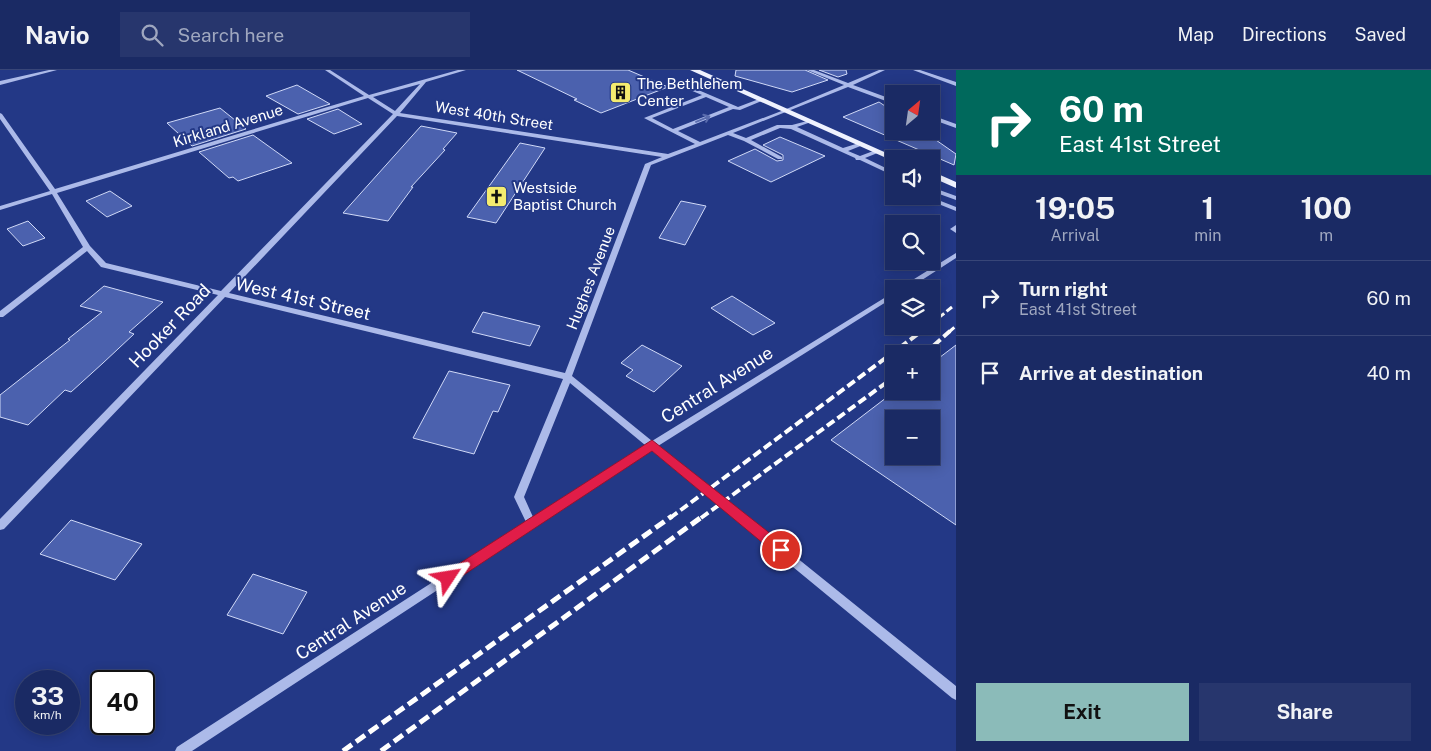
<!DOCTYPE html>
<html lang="en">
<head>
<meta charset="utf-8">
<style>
  :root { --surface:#1a2a64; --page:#27366d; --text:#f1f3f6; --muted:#9fa7bf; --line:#384678; --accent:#8bbbb9 }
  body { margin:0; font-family:"Public Sans",sans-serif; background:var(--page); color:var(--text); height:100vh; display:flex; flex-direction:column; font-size:19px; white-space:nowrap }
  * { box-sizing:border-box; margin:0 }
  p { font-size:16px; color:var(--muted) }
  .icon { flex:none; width:28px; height:28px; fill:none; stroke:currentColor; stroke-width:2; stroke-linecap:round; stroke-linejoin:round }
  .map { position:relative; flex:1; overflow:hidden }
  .side { display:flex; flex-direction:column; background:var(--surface); width:475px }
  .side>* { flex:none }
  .banner { background:#00695c; color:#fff; overflow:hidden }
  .needle { width:32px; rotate:29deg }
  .fabs { position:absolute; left:885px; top:15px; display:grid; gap:10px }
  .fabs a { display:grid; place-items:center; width:55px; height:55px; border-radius:0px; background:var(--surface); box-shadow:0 2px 12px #0003,0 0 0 1px var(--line); font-size:25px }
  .speed { position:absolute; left:15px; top:600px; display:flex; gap:10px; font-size:25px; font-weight:700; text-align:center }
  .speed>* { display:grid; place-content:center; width:65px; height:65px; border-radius:50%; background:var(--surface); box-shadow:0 2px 12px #0003,0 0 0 1px var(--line); line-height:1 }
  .speed small { font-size:12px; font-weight:400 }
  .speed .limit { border:2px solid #111; border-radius:8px; background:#fff; color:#111 }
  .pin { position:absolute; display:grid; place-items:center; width:42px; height:42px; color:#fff; margin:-21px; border:2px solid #fff; border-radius:50%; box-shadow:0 1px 5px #0007 }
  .me { position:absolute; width:55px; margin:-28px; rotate:57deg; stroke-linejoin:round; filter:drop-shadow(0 0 4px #0008) }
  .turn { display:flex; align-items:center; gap:18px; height:105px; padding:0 20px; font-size:22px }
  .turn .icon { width:65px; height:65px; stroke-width:2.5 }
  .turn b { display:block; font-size:35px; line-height:42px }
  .eta { display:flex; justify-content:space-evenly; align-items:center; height:85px; text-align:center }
  .eta b { font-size:30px; font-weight:700; line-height:35px }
  .button { display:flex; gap:10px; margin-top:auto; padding:10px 20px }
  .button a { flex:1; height:58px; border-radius:0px; background:var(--accent); color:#111; font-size:20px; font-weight:700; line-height:58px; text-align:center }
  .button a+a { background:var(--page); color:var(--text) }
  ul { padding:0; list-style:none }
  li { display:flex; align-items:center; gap:15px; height:75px; padding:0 20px; border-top:1px solid var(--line) }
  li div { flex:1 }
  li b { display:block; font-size:19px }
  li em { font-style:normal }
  header { display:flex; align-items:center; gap:30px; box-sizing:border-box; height:70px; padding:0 25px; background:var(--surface); border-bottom:1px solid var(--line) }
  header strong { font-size:24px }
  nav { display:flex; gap:28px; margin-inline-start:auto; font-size:18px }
  .search { width:350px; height:45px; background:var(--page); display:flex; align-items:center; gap:12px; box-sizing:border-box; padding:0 18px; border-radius:0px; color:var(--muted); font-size:19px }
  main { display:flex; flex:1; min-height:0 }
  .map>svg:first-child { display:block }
</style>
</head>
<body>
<header>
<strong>Navio</strong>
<div class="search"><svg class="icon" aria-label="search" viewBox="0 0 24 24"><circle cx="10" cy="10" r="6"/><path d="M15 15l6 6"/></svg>Search here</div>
<nav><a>Map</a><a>Directions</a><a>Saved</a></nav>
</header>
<main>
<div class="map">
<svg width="956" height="681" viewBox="0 0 956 681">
  <rect width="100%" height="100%" fill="#233886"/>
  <path fill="#4b61ae" stroke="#d0d9f7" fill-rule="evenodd" d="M517,0H628L668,17L601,43L574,30L577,29Z
    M736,0H805L828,10L792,22L735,6Z
    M819,0H846L847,4L838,7Z
    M297,15L330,34L298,44L266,26Z
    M879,32L894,42V61H923L956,84L954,95L843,47Z
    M220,38L246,59L192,76L167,53Z
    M338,39L362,54L334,64L307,49Z
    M421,56L457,63L443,79L445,80L411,117H413L388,151L343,143Z
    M253,65L292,93L238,111L233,107L229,108L199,82Z
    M780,67L825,86L771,112L728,91L755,79L777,91L783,90V85L763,75Z
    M520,73L545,78L496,153L467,147Z
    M110,121L132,136L107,147L86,131Z
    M681,131L706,136L685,175L659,168Z
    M28,151L45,168L23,176L7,159Z
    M104,216L163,232L129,262L134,264L103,293L71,322L65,320L28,355L0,347V325L70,270L68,269L102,242L80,236Z
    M732,226L775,253L753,265L711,238Z
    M483,242L540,256L530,276L472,262Z
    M642,275L682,296L654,322L626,306L633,300L621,293Z
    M956,275V455L831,370L895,321H931V294ZM894,349H931V386H894Z
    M449,301L510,315L498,342L493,341L474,384L413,368Z
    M71,450L142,474L115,510L40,484Z
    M253,504L307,522L283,564L227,545Z"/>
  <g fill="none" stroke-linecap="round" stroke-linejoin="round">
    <path stroke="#445698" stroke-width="7" stroke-dasharray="7 4" stroke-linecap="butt" d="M924,126L933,130"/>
    <path fill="#acbae9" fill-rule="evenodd" d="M49,0H57L0,15V11Z
      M325,0H330L369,25L458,0H466L426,12L400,43L668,84L695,74L644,48L702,25L690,20V18L716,8L719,10L718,11L696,19L738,37L759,29L764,30L740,40L733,39L678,61L700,72L784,40L844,15L807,0H814L848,13L879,0H885L853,15L894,30V34L848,17L733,63L746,68L777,55H792L811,50V52L797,57L843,78L859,73H863V75L848,81L860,86L876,80H880V82L865,88L894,102V106L860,90H856L855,88L791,59L780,58L751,70L782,87V89H778L744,71L728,65L651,95L572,306L652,371L894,222V227L658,376L956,616V630L952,628L651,380L192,681H175L177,677L526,452L514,427L563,309L225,227L4,459L0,460V449L218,225L101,197L87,181L3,247H0V241L83,177L52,124L0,140V136L50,121L0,49V43L2,44L55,119L364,26ZM420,14L395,41L373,27ZM706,27L729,37L673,59L652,48ZM368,28L393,44L221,221L106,193L90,176L57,123ZM397,46L662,87L645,94L565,303L229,223ZM570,313L645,375L533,447L524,427Z
      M913,0H920L956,12V16Z
      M931,45L956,54V58L931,49Z
      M931,117L956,126V130L931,121Z
      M933,128L956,137V141L931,131L930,130Z
      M956,155V163L950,159Z
      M956,183V188L908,219H898Z"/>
    <path fill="#eff2fe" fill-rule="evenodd" d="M690,0H700L900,89H894L893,91Z
      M931,101L956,112V118L931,107Z"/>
    <path stroke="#fff" stroke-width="3" stroke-dasharray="7 3" stroke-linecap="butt" d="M931,254L952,237
      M920,262L929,256
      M949,262L956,256"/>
    <path stroke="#fff" stroke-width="4" stroke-dasharray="9 4" stroke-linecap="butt" d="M924,284L950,261
      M670,448L922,261
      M701,448L894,307"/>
    <path stroke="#fff" stroke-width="5" stroke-dasharray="11 5" stroke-linecap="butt" d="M343,681L672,446
      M381,681L703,446"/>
  </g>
  <defs><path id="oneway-shaft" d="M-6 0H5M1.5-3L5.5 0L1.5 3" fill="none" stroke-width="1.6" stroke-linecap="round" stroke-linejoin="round" transform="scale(1.25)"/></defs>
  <use stroke="#5a6cae" href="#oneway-shaft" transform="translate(703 49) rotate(-22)"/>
  <path fill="#e11d48" stroke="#92132f" d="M652,370L786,476L788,480L786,484H776L652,381L453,512L448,514L443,512L441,508L443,504Z"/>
  <defs>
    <symbol id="building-square" viewBox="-11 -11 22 22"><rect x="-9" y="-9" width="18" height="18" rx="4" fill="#f4eb6f" stroke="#233886"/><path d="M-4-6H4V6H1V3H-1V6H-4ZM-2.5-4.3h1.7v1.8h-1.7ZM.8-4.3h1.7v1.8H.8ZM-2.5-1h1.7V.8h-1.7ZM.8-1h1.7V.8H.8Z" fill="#111"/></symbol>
    <symbol id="church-square" viewBox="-11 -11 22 22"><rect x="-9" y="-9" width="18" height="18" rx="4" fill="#f4eb6f" stroke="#233886"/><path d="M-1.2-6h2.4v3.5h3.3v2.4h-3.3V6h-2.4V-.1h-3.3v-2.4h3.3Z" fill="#111"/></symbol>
  </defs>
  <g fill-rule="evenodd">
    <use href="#building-square" x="608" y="10" width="25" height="25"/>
    <use href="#church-square" x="484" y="114" width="25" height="25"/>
  </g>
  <g text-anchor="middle" stroke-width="4" stroke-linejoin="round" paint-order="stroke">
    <g font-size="15" fill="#fff" stroke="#233886" text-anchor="start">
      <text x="637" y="19">The Bethlehem<tspan x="637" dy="17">Center</tspan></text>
      <text x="513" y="123">Westside<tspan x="513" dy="17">Baptist Church</tspan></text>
    </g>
    <g font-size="15" fill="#fff" stroke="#233886">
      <text transform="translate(494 46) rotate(9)" y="5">West 40th Street</text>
      <text transform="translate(228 56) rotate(-17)" y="5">Kirkland Avenue</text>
      <text transform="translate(591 208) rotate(-69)" y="5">Hughes Avenue</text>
    </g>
    <g font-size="18" fill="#fff" stroke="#233886">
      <text transform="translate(303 229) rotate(13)" y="6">West 41st Street</text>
      <text transform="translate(170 256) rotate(-46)" y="6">Hooker Road</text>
      <text transform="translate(717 315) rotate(-32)" y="6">Central Avenue</text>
      <text transform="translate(351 551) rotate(-33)" y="6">Central Avenue</text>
    </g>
  </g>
</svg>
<div class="fabs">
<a><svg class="needle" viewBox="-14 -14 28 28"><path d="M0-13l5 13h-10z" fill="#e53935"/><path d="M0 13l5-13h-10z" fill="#9fa7bf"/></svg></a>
<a><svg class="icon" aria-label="sound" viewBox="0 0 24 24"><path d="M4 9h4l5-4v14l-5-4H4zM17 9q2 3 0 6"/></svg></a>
<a><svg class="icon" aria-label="search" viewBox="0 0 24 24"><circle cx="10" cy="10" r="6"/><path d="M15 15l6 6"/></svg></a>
<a><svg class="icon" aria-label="layers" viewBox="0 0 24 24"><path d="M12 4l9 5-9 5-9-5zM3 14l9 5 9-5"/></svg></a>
<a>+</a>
<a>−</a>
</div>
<div class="speed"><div>33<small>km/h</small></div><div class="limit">40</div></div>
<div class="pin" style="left:781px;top:480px;background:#d93025"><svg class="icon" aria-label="arrive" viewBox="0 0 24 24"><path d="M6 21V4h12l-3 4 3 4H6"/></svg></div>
<svg class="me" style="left:448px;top:508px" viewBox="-20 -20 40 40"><path d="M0-17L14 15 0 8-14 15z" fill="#e11d48" stroke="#fff" stroke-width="4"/></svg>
</div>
<section class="side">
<div class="banner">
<div class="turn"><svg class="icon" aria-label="right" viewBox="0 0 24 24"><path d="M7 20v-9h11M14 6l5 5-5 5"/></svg><div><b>60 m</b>East 41st Street</div></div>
</div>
<div class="eta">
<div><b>19:05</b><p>Arrival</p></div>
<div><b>1</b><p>min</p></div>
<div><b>100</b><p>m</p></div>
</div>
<ul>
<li><svg class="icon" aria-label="right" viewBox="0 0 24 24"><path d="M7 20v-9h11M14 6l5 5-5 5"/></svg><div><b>Turn right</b><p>East 41st Street</p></div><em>60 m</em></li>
<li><svg class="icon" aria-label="arrive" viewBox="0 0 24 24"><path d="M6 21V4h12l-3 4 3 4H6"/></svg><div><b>Arrive at destination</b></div><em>40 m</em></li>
</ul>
<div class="button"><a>Exit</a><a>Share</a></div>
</section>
</main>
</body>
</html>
